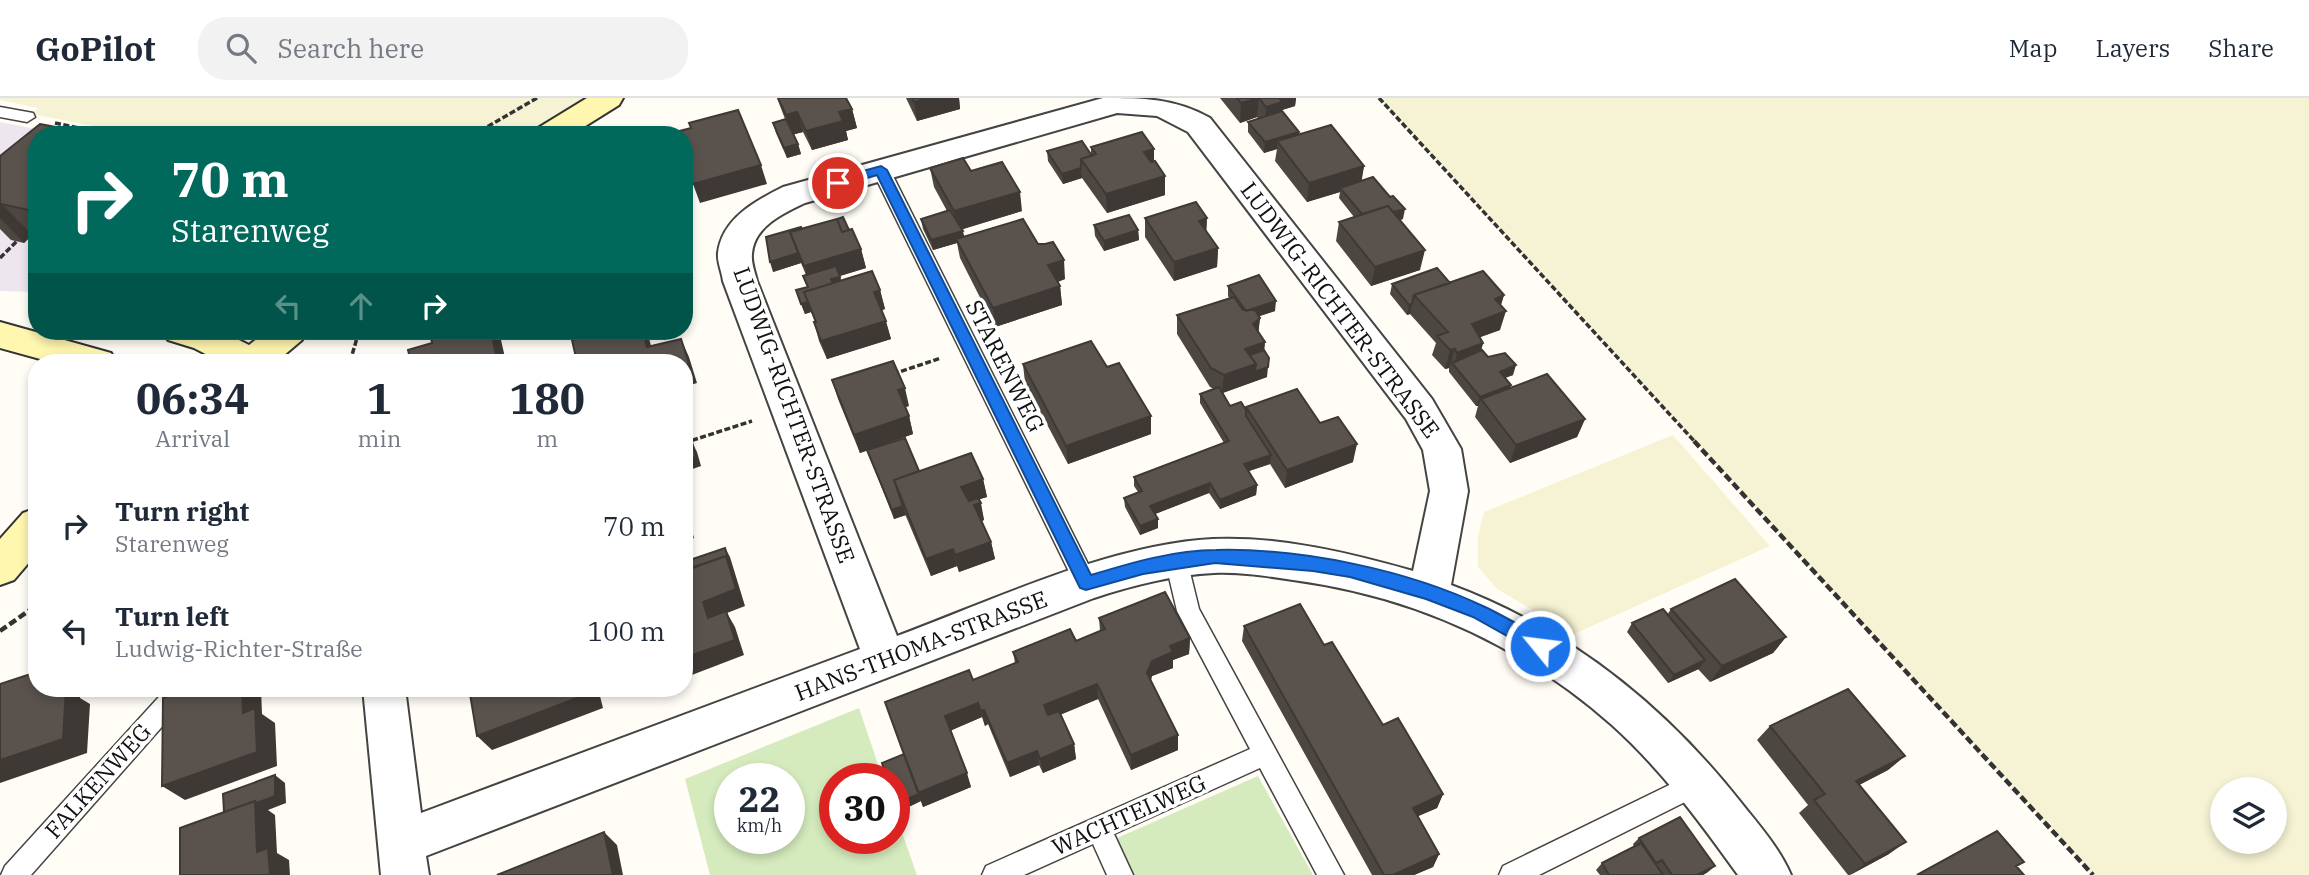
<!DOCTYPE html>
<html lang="en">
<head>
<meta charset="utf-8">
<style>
  :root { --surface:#fff; --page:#f2f2f3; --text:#1f2937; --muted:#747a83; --line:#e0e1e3 }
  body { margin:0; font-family:"IBM Plex Serif",serif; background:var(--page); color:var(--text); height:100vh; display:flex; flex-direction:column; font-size:26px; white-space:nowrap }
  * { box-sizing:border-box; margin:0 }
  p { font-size:23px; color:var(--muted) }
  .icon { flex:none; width:38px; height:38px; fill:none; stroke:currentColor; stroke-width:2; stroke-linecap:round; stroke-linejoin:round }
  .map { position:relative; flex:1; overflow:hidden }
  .details { position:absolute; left:28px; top:256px; width:665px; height:343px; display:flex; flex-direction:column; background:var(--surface); border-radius:28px; box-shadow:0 4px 10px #0003 }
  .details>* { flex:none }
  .top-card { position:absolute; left:28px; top:28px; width:665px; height:214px; border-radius:28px; box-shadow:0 4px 10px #0003; background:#00695c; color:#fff; overflow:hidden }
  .tools { position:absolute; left:2210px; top:679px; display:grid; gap:14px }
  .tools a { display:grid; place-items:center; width:77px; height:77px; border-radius:50%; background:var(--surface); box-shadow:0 4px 10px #0003; font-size:35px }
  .speed { position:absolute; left:714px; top:665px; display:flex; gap:14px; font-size:35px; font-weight:700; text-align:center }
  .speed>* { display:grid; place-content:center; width:91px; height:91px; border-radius:50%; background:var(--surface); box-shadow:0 4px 10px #0003; line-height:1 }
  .speed small { font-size:18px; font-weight:400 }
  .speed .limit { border:10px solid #d22; background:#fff; color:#111 }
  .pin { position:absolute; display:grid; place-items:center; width:60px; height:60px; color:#fff; margin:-30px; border:4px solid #fff; border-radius:50%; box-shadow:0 2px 7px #0007 }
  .me { position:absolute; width:77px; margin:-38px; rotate:299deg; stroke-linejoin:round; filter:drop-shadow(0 0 5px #0008) }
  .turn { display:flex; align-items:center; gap:24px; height:147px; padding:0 28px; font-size:32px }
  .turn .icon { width:91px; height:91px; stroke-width:2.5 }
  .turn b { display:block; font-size:49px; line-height:60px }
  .lanes { display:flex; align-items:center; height:66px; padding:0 28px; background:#0003; justify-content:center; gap:35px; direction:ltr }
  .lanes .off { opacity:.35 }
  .eta { display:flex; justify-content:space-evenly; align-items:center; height:119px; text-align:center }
  .eta b { font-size:42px; font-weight:700; line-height:49px }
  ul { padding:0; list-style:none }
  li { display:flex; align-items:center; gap:21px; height:105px; padding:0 28px }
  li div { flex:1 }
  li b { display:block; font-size:26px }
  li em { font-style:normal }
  header { display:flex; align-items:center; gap:42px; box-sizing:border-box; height:98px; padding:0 35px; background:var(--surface); border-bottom:2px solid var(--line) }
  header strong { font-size:33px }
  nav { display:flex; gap:38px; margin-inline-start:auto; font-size:24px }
  .search { width:490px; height:63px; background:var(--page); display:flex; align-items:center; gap:18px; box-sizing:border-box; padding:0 24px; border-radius:28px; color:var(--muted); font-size:26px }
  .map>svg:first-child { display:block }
</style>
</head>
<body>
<header>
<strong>GoPilot</strong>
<div class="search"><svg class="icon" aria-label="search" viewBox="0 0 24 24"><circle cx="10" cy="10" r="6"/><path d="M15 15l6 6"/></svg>Search here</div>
<nav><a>Map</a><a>Layers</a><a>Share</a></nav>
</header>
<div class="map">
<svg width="2309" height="777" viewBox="0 0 2309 777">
  <rect width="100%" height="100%" fill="#fffdf5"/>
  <path fill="#eee6ef" d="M0,24L67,37H37V194L0,193Z"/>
  <path fill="#f6f3d4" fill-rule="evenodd" d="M0,0H589L523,37H140L32,16L38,10L0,2Z
    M1379,0H2309V777H2093ZM2222,691H2275V744H2222Z
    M1673,337L1770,448L1574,536L1497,491L1478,469V438L1484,414Z"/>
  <path fill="#d5ebbd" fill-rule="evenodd" d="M859,610L883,681H835V740H894V712L917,777H710L685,681ZM730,681H789V740H730Z
    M1258,678L1313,777H1134L1117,740Z"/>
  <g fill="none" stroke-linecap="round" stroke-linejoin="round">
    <defs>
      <path id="lane" d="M0,9L33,15L35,19L27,24L0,19Z
        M881,66L890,72L1094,478L1097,485L1094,492L1086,494L1078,492L872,72Z
        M1176,453L1184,455L1187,462L1199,511L1344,777H1317L1260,670L1114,736L1133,777H1107L1093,746L1024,777H982L986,768L1250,651L1177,513L1165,462L1168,455Z
        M167,590H194L190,597L31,777H1L5,768Z
        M1698,673L1707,677L1710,685L1707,693L1539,777H1499L1503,768Z"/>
      <path id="street" d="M1103,0C1142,0 1175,0 1210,20L1432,301L1461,351L1468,393L1451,487C1567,530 1662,605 1739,702C1758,726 1779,749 1791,777H1738C1700,724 1661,671 1612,627C1520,546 1413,498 1293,482C1267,478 1240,474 1214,475C1173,477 1133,487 1094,500L426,758L429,777H381L363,590H405L421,715L860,551L723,183C722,174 717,164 718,155C722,121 755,103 783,89ZM1117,15L1157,18L1188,34L1406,321L1423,352L1430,393L1413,473C1350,455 1279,438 1213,441C1111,446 993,502 897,538L757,183C755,174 751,165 752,156C754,128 784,115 805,105Z"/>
      <path id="secondary" d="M587,0H623L619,7L571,37H534L538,30Z
        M0,224L111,255L116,264H51L0,250Z
        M162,233H221L249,247L267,233H308L302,242L276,264H221L194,250L168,242Z
        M37,410V455L14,482L0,487V441L23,415Z"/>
    </defs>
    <use href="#lane" stroke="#444" stroke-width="3"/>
    <use href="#street" stroke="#444" stroke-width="4"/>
    <use href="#secondary" stroke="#333" stroke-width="4"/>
    <path stroke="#333" stroke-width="3.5" stroke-dasharray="6 2.5" stroke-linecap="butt" d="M1379,0L1696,345
      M55,25L111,37
      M473,37L537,0
      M0,160L17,143
      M350,264L359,233
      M893,276L941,260
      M684,345L752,323"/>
    <path stroke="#333" stroke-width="4.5" stroke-dasharray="8 3.5" stroke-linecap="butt" d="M1694,343L2093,777
      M684,345L690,343
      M0,533L37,507"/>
    <use href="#lane" fill="#fff" fill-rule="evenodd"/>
    <use href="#street" fill="#fff" fill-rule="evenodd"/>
    <use href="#secondary" fill="#fff6b0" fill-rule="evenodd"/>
  </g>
  <path fill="#4d4742" d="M777,0H846L852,11L857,30L846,33L848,42L812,52L803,34L794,36L798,46L801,56L787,60L776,35L773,25L785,21Z
    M906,0H959L960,11L917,23Z
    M1220,0H1296L1295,8L1282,12V13L1299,34V37L1364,68L1361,83L1403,121L1399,122L1420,172L1371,188L1336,143L1339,124L1354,119L1339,100L1340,94L1307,104L1275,63L1277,51L1264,55L1248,34V24L1258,21L1257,19L1240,25Z
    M37,37V139L32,137L24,145L11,142L0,131V58Z
    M1091,49L1154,63L1165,97L1107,115L1082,80L1063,86L1048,63L1047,53L1091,57Z
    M930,70L971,73L1022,113L962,131L964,139L1038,146L1065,181L1058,184L1060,188L1062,207L995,229L960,160L957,145L933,152L923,131L921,121L947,113L934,89Z
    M1145,120H1207L1206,133L1218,150L1217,169L1174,183L1145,139Z
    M1094,127L1138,132L1139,142L1104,153L1095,138Z
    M802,131L849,132L861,151L866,170L840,178L841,182L880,192L885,211L882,212L891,241L827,261L819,243L814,224H815L811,214L805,216L796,192L807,189L803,178L806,177L801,165L773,174Z
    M1450,185L1504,197L1501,207L1500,232L1480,239L1483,245L1481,253L1513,277L1505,280L1511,287L1510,290L1585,321L1577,339L1510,365L1475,319L1478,308H1476L1449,274V270L1445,271L1432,257L1436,245L1410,216L1407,217L1390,196L1392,186Z
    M1228,188L1275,213L1259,218L1260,220L1258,234L1265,244L1264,252L1267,279L1223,295L1230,308L1246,312V309L1320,325L1353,364L1285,390L1270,366L1249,373L1257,387L1256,397L1220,411L1209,395L1155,416L1158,430L1140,437L1125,409L1124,400L1138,394L1134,388V379L1224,345L1200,305V296L1214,291L1210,289L1177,236V217L1229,200L1228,198Z
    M1023,266L1151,318V336L1068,366L1025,285Z
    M832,282L909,308L905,309L909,318L913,336L860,355L838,301Z
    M867,352L919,373L983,381L987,399L979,401L984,422L982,423L991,444L995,461L959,474L957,468L931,478L905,416L906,417L894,421Z
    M1671,511L1786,539L1773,555L1710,584L1698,571L1668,585L1627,534L1632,525L1667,517Z
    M1099,520L1190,540L1189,556L1173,562V570L1152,578L1151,583L1178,637V652L1131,672L1098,601L1060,617L1074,646L1076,661L1043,675L1039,667L1010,679L988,626L985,628L982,619L951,632L971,689L923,709L921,703L900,713L904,656L973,582L1015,565L1013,554L1076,543L1100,533Z
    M1244,528L1324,547L1383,627L1443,696L1437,710L1418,718L1439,756L1433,769L1414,777H1372L1242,543Z
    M1770,628L1905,658L1888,672L1859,687L1889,756L1850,777H1848L1799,715L1808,707L1757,642Z
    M1639,740L1708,774L1703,777H1600L1596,772L1602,765L1634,749L1633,746Z"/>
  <path fill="#3f3936" d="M927,0H959L960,11L917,23L914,4Z
    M1259,0L1257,19L1240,25L1241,5Z
    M1275,0H1296L1295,8L1282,12L1281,24L1264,29L1266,9Z
    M852,11L857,30L846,33L848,42L812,52L806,33L839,14Z
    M797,14L803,34L792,37L786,17Z
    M1299,34L1298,44L1277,43V51L1264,55L1265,44Z
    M798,46L801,56L787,60L784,50Z
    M1154,51V70L1144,54Z
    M684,63L690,77L687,78L684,70Z
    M761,67L767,86L700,105L693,86Z
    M1364,68L1361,87L1340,90V94L1307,104L1309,85Z
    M1081,70L1082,80L1063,86L1062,76Z
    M1165,78V97L1107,115L1106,96Z
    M1020,94L1022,113L957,133L954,113Z
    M2,106L32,137L24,145L0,120V108Z
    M1405,111L1403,121L1366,133L1367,123Z
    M1207,120L1206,139L1199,123Z
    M1138,132L1139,142L1104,153V143Z
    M963,133L965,143L956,141L957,145L933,152L931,142Z
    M1218,150L1217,169L1174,183V164Z
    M861,151L866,170L810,187L804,168Z
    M1425,152L1420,172L1371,188L1375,169Z
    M798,155L801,165L773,174L770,164Z
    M1064,162L1065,181L1050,186L1048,167Z
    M840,179L843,189L834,191L831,181Z
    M1060,188L1062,207L995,229L993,210Z
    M880,192L885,211L879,213L874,194Z
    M1504,197L1498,216L1506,213L1500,232L1467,244L1472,226L1495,201Z
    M1276,203L1275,213L1245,223L1246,213Z
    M808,204L811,214L805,216L801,206Z
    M1412,206L1410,216L1407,217L1409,207Z
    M1260,220L1258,239L1253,226Z
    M886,223L891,241L827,261L821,243Z
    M491,233H499L506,264H470Z
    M643,233H646L649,240L655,264L647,249Z
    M681,241L689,259L697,285L684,289V268Z
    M1265,244L1263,262L1250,267L1245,251Z
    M1483,245L1478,264L1454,267L1457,255Z
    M1455,251L1449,270L1445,271L1450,252Z
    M434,257L439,264H411Z
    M1256,266L1268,269L1267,279L1222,295L1224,277Z
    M1516,267L1513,277L1496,283L1500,274Z
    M1511,287L1508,297L1481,301L1478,308H1476L1480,299Z
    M905,290L909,308L902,310L898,292Z
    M909,318L913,336L860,355L854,337Z
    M1151,318V336L1068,366L1066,348Z
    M1585,321L1577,339L1510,365L1516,347Z
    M692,344L697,354L701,368L684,374V363Z
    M1357,346L1353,364L1285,390L1287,372Z
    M1271,357L1270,366L1243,375L1244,366Z
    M983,381L987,399L965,406L961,389Z
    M1210,385L1209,395L1150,418V408Z
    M1257,387L1256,397L1220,411V402Z
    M981,405L984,422L978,424L974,407Z
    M684,406L694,440L684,443Z
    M903,408L906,417L894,421L892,412Z
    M1158,421V430L1140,437V428Z
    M991,444L995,461L959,474L955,457Z
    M725,450L730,459L745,508L727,515L735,529L744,557L684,580V560L708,520L703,504L693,489Z
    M953,451L957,468L931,478L926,461Z
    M1786,539L1773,555L1710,584L1722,568Z
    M1190,540L1189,556L1173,562V570L1152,578L1147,591V575L1152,563L1170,548Z
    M1705,562L1699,571L1668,585L1674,577Z
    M1097,586L1098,601L1047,622L1044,607Z
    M56,590H81L80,600L90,606L87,655L0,685V662L56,594Z
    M227,590H261L262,616L275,625L277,668L185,702L162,688L243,615Z
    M589,590H598L603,610L492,652L477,638Z
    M978,605L982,619L950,633L945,618Z
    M984,612L988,626L985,628L981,613Z
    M1178,637V652L1131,672V657Z
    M1074,646L1076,661L1043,675L1040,661Z
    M1037,653L1039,667L1010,679L1007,665Z
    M905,656L967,675L971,689L923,709L921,703L900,713L896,706Z
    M1905,658L1888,672L1840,697L1856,683Z
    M275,677L285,685L286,705L268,712L275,717L277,755L289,762L290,777H270L257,754L255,703Z
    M1443,696L1437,710L1407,723L1413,710Z
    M604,734L617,747L623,777H613Z
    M1906,744L1889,756L1850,777L1865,766Z
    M1439,756L1433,769L1414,777H1393Z
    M1715,768L1708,774L1703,777H1697Z"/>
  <path fill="#5a524d" stroke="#3f3936" stroke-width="2" d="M778,0H846L852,11L839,14L843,23L806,33L797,14L786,17Z
    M912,0H927L914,4Z
    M1237,0H1259L1241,5Z
    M1259,0H1279L1283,4L1266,9Z
    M738,12L761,67L693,86L684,63V37H673L672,35L691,30L689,25Z
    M1282,13L1299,34L1265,44L1248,24Z
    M786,21L798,46L784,50L773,25Z
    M40,26L97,37H37V114L2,106L0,108V58Z
    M1331,27L1364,68L1309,85L1277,43Z
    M1142,34L1154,51L1144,54L1151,64L1155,63L1165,78L1106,96L1081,61L1096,56L1091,49Z
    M1082,43L1092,58L1081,61V70L1062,76L1047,53Z
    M963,60L971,73L1002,64L1020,94L954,113L930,70Z
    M1373,79L1390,99L1393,98L1405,111L1393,114L1388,108L1362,116L1340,90Z
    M1196,104L1207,120L1199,123L1218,150L1174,164L1145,120Z
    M1388,108L1425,152L1375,169L1339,124Z
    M950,112L963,133L931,142L921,121Z
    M1129,117L1138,132L1104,143L1094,127Z
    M843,119L849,132L842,134L837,121Z
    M837,121L842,134L852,131L861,151L804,168L790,134Z
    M1023,121L1038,146H1045L1053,144L1064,162L1048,167L1060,188L993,210L956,141Z
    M801,129L802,131L790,134L798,155L770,164L766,139Z
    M836,168L840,179L831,181L833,185L804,194L808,204L801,206L796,192L808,189L803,178Z
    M1437,170L1450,185L1414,197L1412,206L1409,207L1392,186Z
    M872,173L880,192L874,194L886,223L821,243L814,224H816L804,194Z
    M1483,173L1504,197L1495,201L1506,213L1472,226L1483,245L1457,255L1455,251L1450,252L1437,238L1448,234L1414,197Z
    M1259,177L1276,203L1246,213L1228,188Z
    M1234,199L1243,212H1255L1260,220L1253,226L1265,244L1245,251L1256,266L1224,277L1211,270L1177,217Z
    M430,233H491L496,257L470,264H435L434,257L411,264L408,252L432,245Z
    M602,233H643L647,249L681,241L689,266L684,268V264H577L572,242Z
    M1091,243L1107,269L1119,265L1151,318L1066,348L1023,266Z
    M1264,252L1269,260L1268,269L1255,274L1256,266L1250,257Z
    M1482,252L1488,259L1505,255L1516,267L1500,274L1511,287L1480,299L1452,265Z
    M893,263L905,290L898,292L909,318L854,337L832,282Z
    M1547,276L1585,321L1516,347L1481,301Z
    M1219,289L1230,308L1241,304L1246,312V318L1271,357L1244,366L1257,387L1220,402L1210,385L1150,408L1158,421L1140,428L1124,400L1142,393L1134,379L1229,343L1200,296Z
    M1297,291L1320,325L1338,319L1357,346L1287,372L1246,309Z
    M905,340L919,373L894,382L903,408L892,412L867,352Z
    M692,344L696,359L684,363V347Z
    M971,355L983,381L961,389L969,403L978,400L981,405L974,407L991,444L955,457L953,451L926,461L894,382Z
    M725,450L730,466L726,458L685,472L684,464Z
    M726,458L736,491L703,504L708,520L726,513L735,542L684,560V473Z
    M1735,481L1786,539L1722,568L1671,511Z
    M1165,494L1190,540L1170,548L1173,554L1152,563L1147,575L1178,637L1131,657L1097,586L1044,607L1048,617L1059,613L1074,646L1040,661L1037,653L1007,665L984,612L981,613L978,605L945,618L967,675L918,695L885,604L969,572L973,582L1018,564L1013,554L1070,531L1076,543L1105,531L1099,520Z
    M1300,506L1324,547L1332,544L1383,627L1398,620L1443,696L1413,710L1439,756L1393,777H1384L1244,528Z
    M1663,511L1705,562L1674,577L1632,525Z
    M37,574V590H56V594L66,591L63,641L0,662V586Z
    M193,590H242L243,615L255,610L257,654L162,688L163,600Z
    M469,590H589L590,595L477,638Z
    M1848,591L1905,658L1856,683L1906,744L1865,766L1814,702L1825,696L1770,628Z
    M904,656L919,696L896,706L894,700V681H887L882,665Z
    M275,677V698L257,705L255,703L224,714L223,696Z
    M255,703L257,754L268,750L270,777H180V730Z
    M1680,719L1715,768L1697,777H1672L1662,762L1656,765L1639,740Z
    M1997,733L2024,764L2016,768L2024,777H1917Z
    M604,734L613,777H497Z
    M1641,745L1663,777H1609L1602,765Z"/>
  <path fill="#1a73e8" stroke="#114b97" stroke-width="2" d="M881,68L887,72L1091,477C1131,465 1174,452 1216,452C1302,450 1408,472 1485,509C1506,519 1526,531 1546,542L1549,548L1546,553L1540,556L1534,553L1473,519L1426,501L1350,479L1313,473L1215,465L1143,476L1086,492L1080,490L877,77L838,89L831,85L833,81Z"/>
  <g text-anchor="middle" stroke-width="7" stroke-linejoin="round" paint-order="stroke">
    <g font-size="23" fill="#111" stroke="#fff">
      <text transform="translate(1340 212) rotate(53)" y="8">LUDWIG-RICHTER-STRASSE</text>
      <text transform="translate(1005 268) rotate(63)" y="8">STARENWEG</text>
      <text transform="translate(794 317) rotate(70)" y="8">LUDWIG-RICHTER-STRASSE</text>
      <text transform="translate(921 548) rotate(-21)" y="8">HANS-THOMA-STRASSE</text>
      <text transform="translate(98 683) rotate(-48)" y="8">FALKENWEG</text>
      <text transform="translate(1129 717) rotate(-24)" y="8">WACHTELWEG</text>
    </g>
  </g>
</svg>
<div class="tools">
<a><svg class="icon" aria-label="layers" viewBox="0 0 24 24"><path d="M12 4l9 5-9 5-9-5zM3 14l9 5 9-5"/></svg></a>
</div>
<div class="speed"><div>22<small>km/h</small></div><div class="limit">30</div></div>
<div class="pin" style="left:838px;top:85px;background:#d93025"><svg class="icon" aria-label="arrive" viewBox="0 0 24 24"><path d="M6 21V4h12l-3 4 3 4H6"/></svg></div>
<svg class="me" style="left:1540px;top:548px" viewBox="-20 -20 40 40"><circle r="17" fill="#1a73e8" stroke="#fff" stroke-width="3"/><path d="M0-11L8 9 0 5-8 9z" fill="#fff"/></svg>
<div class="top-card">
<div class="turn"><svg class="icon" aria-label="right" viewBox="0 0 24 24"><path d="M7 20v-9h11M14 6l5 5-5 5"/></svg><div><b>70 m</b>Starenweg</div></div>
<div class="lanes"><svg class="icon off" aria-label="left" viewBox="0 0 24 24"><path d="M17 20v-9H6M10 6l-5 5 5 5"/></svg><svg class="icon off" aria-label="ahead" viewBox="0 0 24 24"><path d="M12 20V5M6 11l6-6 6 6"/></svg><svg class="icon" aria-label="right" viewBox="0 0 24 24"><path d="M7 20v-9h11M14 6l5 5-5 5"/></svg></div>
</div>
<section class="details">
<div class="eta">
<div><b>06:34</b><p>Arrival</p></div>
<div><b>1</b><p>min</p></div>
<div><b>180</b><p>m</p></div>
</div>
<ul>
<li><svg class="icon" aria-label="right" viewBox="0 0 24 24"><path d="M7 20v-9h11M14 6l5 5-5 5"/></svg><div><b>Turn right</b><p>Starenweg</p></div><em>70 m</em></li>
<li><svg class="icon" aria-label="left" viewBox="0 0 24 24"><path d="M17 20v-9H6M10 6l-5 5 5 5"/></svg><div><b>Turn left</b><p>Ludwig-Richter-Straße</p></div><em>100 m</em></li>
</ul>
</section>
</div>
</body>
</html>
